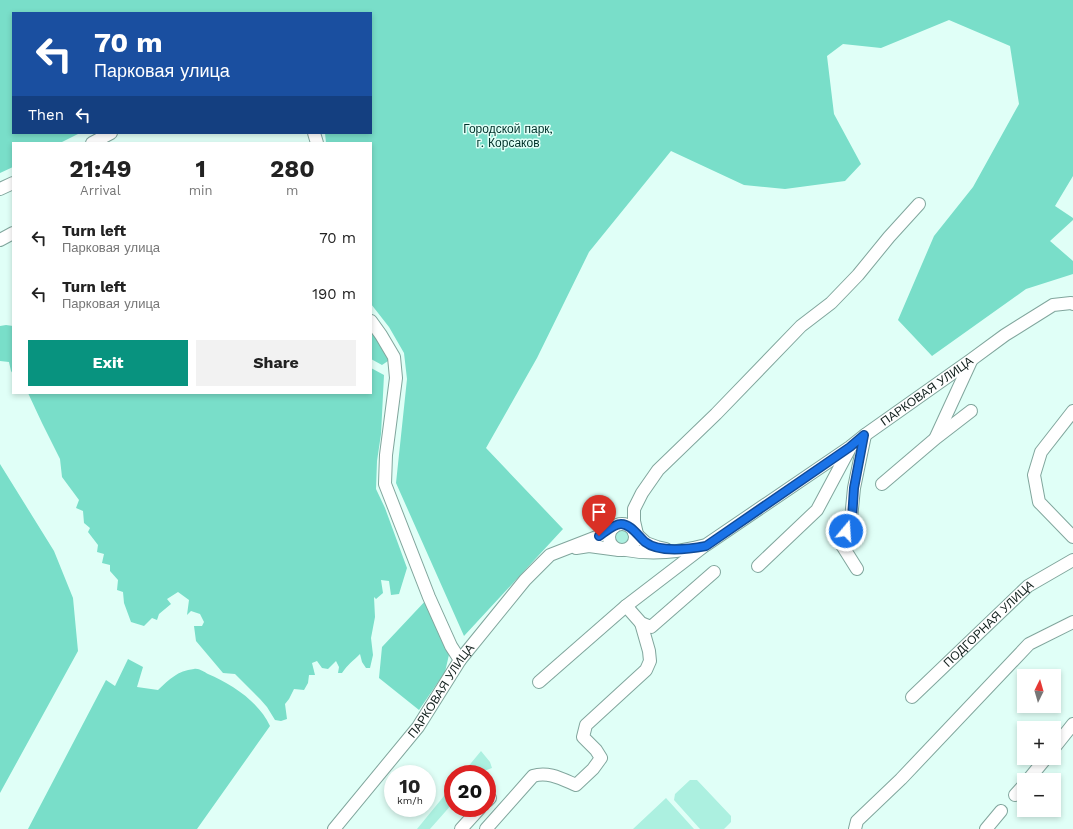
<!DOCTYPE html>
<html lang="en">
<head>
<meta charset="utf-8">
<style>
  :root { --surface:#fff; --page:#f2f2f2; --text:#222; --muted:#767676; --accent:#08937f }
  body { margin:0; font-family:"Work Sans",sans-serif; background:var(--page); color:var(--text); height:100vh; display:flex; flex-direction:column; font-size:15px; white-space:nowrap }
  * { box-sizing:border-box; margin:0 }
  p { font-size:13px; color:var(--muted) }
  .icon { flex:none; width:22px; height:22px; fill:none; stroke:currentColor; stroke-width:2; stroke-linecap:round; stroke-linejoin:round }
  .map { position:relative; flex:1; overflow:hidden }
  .panel { position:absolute; left:12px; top:142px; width:360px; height:252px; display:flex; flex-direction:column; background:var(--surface); border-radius:0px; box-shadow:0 2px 6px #0003 }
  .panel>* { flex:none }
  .guide { position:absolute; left:12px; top:12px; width:360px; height:122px; border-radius:0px; box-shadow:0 2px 6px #0003; background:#1a4fa0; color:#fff; overflow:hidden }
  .needle { width:26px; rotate:5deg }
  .buttons { position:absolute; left:1017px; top:669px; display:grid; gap:8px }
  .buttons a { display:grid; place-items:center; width:44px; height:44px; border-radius:0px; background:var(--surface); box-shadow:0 2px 6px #0003; font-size:20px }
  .speed { position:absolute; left:384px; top:765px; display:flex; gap:8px; font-size:20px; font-weight:700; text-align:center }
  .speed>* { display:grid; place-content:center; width:52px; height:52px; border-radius:50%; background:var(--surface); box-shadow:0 2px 6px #0003; line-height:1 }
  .speed small { font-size:10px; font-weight:400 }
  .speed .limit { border:6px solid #d22; background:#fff; color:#111 }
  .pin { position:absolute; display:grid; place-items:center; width:34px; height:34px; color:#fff; margin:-41px -17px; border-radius:50% 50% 50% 0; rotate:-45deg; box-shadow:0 0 4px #0007 }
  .pin .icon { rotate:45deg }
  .me { position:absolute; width:44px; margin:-22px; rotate:18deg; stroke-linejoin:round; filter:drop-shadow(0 0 3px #0008) }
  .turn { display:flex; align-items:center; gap:14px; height:84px; padding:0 16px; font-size:18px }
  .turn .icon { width:52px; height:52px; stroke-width:2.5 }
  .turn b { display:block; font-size:28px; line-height:34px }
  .then { display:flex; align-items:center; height:38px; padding:0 16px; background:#0003; gap:8px; font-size:15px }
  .eta { display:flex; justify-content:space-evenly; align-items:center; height:68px; text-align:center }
  .eta b { font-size:24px; font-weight:700; line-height:28px }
  .cta { display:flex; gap:8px; margin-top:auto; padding:8px 16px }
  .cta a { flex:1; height:46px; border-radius:0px; background:var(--accent); color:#fff; font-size:16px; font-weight:700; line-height:46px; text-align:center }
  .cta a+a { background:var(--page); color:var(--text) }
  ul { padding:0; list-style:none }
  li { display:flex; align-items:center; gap:12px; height:56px; padding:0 16px }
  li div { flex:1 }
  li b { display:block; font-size:15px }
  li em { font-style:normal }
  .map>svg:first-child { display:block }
</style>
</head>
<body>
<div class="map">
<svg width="1073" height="829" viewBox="0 0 1073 829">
  <rect width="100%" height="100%" fill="#e0fff7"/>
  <path fill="#acf0e0" d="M615 537a8 8 0 1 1 16 0a8 8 0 1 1-16 0Z
    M481,751L490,762L492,768L481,772L479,774H462Z
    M690,780H697L731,816V822L724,829H700L674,800L675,794Z
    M453,785V803L430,829H417Z
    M666,798L694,829H633Z"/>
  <path fill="#79dec9" d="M0,0H1073V176L1055,206L1073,218V220L1050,241L1073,261V274L1026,289L932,356L898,320L934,236L973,187L1019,104L1010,46L949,20L881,48L843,44L827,56L834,114L861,164L845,181L785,189L744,185L671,151L589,252L537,358L486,448L563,529L464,636L396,483L407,379L404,353L389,327L371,304V143H326L325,133H371V13H13V133H80L60,143H13V167L0,173Z
    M371,321L394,357L382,365L371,359Z
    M6,325L13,326V374L11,371L9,362L0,361V326Z
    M371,368L384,375L381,434L377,461L376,489L385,508L407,568L399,594L391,595L389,581L381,580L383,593L376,599L374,597L375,617L371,638L373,655L370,668H366L362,662L360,654C353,661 348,664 342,673H338L339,667L336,661L328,669L322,668L317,661L312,663L315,675H309L308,683L304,690L294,689L289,699L285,704L287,719L281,721L275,720L267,707L260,699L235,674L223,673L196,641L194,626H202L204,622L200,614L191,611L187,615L189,600L178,592L167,599L171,604L159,614L157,620L152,618L144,626L131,622L124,603L123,592L117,590L118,580L110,571V565L102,563L104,554L97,552L98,545L88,532L90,528L84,523L83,511L76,508L79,500L62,477L60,459L42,423L28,393H371Z
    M0,464L54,551L73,598L78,651L0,793Z
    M429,597L451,646L445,672L419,710L379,678L382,647Z
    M128,659L143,667L137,687L158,690C170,679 177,671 194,669C199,668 204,672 208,674C232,684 259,702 270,726L197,829H28L106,680L115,686Z"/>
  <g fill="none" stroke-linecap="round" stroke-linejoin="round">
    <defs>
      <g id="minor">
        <path d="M314,133L317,143"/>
        <path d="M92,143L111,133"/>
        <path d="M0,189L13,183"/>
        <path d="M0,240L13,233"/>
        <path d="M371,321L381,335L394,357L396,378L386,455L385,484L429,597L451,646L460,660"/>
        <path d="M1073,411L1041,452L1034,475L1039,502L1073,537"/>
        <path d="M936,437L971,361"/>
        <path d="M882,484L936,438L971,411"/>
        <circle cx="622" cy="537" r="13"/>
        <path d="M634,532L646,543L657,547L666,549"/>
        <path d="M637,534L634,521V509L642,493L658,470L716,414L801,326L831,303L858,275L889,237L919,204"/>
        <path d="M576,548L589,546L619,550"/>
        <path id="s1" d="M626,550C652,555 680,552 706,545L850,447L865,435L971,360L1005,335L1053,305L1071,303L1073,304"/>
        <path d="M758,566L817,510L849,450"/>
        <path d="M857,569L840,542L851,519L854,488L865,435"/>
        <path d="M626,606L641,623L651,627L714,572"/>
        <path d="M539,682L626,606L703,547"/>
        <path id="s2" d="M912,697L1028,586L1073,560"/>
        <path d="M1054,748L1073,724"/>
        <path d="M1028,780L1046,758"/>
        <path d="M1015,795L1024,785"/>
        <path d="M487,801L490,798"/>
        <path id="s3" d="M334,829L418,727L460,660L525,580L550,555L599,536L614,527"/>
        <path d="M461,829L480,808"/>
        <path d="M486,829L533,776C548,771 562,779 576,785L593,769L601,758L596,750L583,737L586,725L646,670L650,661L649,651L641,623"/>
        <path d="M855,829L857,821L901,779L1029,644L1073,622"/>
        <path d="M986,829L1001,811"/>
      </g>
    </defs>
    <use href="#minor" stroke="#81a69d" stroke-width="14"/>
    <use href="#minor" stroke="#fff" stroke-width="12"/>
  </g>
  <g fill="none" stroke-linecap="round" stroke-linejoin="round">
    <defs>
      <path id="route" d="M599,536C605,532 614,524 621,524C631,524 638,536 645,542C659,553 690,549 706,546L850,447L864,435L854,488L852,519L846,531"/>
    </defs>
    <use href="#route" stroke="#114b97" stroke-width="10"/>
    <use href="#route" stroke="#1a73e8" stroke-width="7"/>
  </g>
  <g text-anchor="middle" stroke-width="3" stroke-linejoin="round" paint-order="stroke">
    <g font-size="12" fill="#01322a" stroke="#e0fff7">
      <text x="508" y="133">Городской парк,<tspan x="508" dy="14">г. Корсаков</tspan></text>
    </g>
    <g font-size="12" fill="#13211e" stroke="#e0fff7">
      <text dy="4" stroke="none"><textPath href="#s1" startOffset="350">ПАРКОВАЯ УЛИЦА</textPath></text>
      <text dy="4" stroke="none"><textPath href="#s2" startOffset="106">ПОДГОРНАЯ УЛИЦА</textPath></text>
      <text dy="4" stroke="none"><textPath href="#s3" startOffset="175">ПАРКОВАЯ УЛИЦА</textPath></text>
    </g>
  </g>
</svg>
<div class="buttons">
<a><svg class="needle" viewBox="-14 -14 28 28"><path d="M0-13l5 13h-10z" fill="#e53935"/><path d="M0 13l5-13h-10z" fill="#767676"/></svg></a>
<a>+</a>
<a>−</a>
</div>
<div class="speed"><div>10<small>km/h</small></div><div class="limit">20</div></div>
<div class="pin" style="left:599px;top:536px;background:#d93025"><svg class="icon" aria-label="arrive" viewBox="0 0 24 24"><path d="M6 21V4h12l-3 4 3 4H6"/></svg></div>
<svg class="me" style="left:846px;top:531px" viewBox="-20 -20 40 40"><circle r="17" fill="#1a73e8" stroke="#fff" stroke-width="3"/><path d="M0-11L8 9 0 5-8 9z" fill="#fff"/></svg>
<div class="guide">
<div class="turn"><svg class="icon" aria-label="left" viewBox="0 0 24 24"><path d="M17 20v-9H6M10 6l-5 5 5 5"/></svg><div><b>70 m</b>Парковая улица</div></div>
<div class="then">Then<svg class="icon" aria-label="left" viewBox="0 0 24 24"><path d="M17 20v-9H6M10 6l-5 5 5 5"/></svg></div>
</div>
<section class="panel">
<div class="eta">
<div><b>21:49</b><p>Arrival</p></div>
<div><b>1</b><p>min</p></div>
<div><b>280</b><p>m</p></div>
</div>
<ul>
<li><svg class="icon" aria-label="left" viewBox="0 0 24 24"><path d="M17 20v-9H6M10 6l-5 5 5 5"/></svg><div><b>Turn left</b><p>Парковая улица</p></div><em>70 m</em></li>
<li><svg class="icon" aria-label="left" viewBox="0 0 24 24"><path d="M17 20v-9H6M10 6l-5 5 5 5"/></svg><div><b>Turn left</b><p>Парковая улица</p></div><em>190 m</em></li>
</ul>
<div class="cta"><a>Exit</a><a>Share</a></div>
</section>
</div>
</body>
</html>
